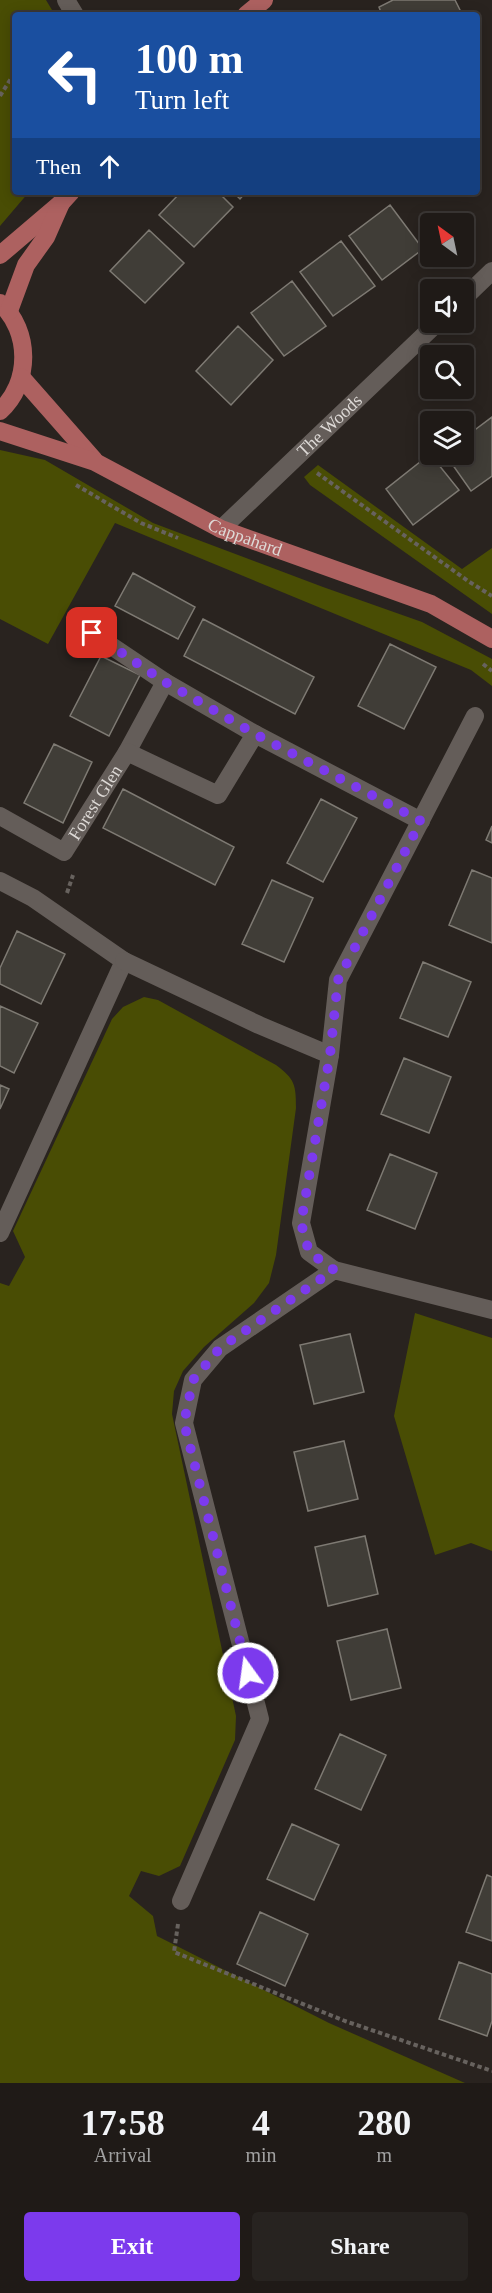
<!DOCTYPE html>
<html lang="en">
<head>
<meta charset="utf-8">
<style>
  :root { --surface:#1f1a17; --page:#272320; --text:#f1f3f6; --muted:#a1a1a1; --line:#3c3836; --accent:#7c3aed }
  body { margin:0; font-family:"Times New Roman",serif; background:var(--page); color:var(--text); height:100vh; display:flex; flex-direction:column; font-size:22px; white-space:nowrap }
  * { box-sizing:border-box; margin:0 }
  p { font-size:20px; color:var(--muted) }
  .icon { flex:none; width:33px; height:33px; fill:none; stroke:currentColor; stroke-width:2; stroke-linecap:round; stroke-linejoin:round }
  .map { position:relative; height:2083px; overflow:hidden }
  .panel { display:flex; flex-direction:column; background:var(--surface); flex:1 }
  .panel>* { flex:none }
  .top-card { position:absolute; left:12px; top:12px; width:468px; height:183px; border-radius:6px; box-shadow:0 3px 15px #0003,0 0 0 2px var(--line); background:#1a4fa0; color:#fff; overflow:hidden }
  .needle { width:39px; rotate:327deg }
  .tools { position:absolute; left:420px; top:213px; display:grid; gap:12px }
  .tools a { display:grid; place-items:center; width:54px; height:54px; border-radius:6px; background:var(--surface); box-shadow:0 3px 15px #0003,0 0 0 2px var(--line); font-size:30px }
  .pin { position:absolute; display:grid; place-items:center; width:51px; height:51px; color:#fff; margin:-26px; border-radius:12px; box-shadow:0 3px 9px #0006 }
  .me { position:absolute; width:66px; margin:-33px; rotate:346deg; stroke-linejoin:round; filter:drop-shadow(0 0 4px #0008) }
  .turn { display:flex; align-items:center; gap:21px; height:126px; padding:0 24px; font-size:27px }
  .turn .icon { width:78px; height:78px; stroke-width:2.5 }
  .turn b { display:block; font-size:42px; line-height:51px }
  .then { display:flex; align-items:center; height:57px; padding:0 24px; background:#0003; gap:12px; font-size:22px }
  .eta { display:flex; justify-content:space-evenly; align-items:center; height:102px; text-align:center }
  .eta b { font-size:36px; font-weight:600; line-height:42px }
  .primary-button { display:flex; gap:12px; margin-top:auto; padding:12px 24px }
  .primary-button a { flex:1; height:69px; border-radius:6px; background:var(--accent); color:#fff; font-size:24px; font-weight:600; line-height:69px; text-align:center }
  .primary-button a+a { background:var(--page); color:var(--text) }
  .map>svg:first-child { display:block }
</style>
</head>
<body>
<div class="map">
<svg width="492" height="2083" viewBox="0 0 492 2083">
  <rect width="100%" height="100%" fill="#29231f"/>
  <path fill="#494d04" d="M0,0H46L55,15H15V192H29L0,226Z
    M0,450L45,460L153,523L323,587L422,622L492,659V686L471,670L115,523L48,644L0,619Z
    M318,465L462,569L492,548V614L310,485L304,477Z
    M144,997L158,1000L276,1065C295,1079 296,1085 296,1108L276,1255L269,1283L254,1303L204,1347L183,1371L174,1391L172,1414L236,1716L235,1740L180,1866L159,1876L141,1871L129,1896L153,1916L157,1936L329,2023L465,2083H0V1283L9,1286L25,1257L13,1231L112,1019L123,1007Z
    M415,1313L492,1338V1551L471,1543L435,1555L394,1416Z"/>
  <path fill="#403d37" stroke="#7e7a73" stroke-width="1.5" d="M393,0H455L462,14L382,15L379,7Z
    M181,192H218L233,207L194,247L159,215Z
    M233,192H246L240,199Z
    M390,205L423,249L382,280L349,236Z
    M149,230L184,263L145,303L110,271Z
    M341,241L375,286L333,316L300,272Z
    M292,281L326,326L284,356L251,313Z
    M238,326L273,360L231,405L196,371Z
    M492,417V476L471,491L445,454H464V438Z
    M430,454L459,490L413,525L386,489Z
    M133,573L195,607L178,639L115,606Z
    M203,619L314,677L295,714L184,656Z
    M390,644L436,667L404,729L358,706Z
    M101,656L140,675L109,736L70,716Z
    M54,744L92,762L63,823L24,803Z
    M123,789L234,847L215,885L103,828Z
    M321,799L357,818L323,882L287,863Z
    M492,826V843L486,840Z
    M472,870L492,878V943L449,925Z
    M272,880L313,898L284,962L242,944Z
    M17,931L65,954L41,1004L0,984V968Z
    M423,962L471,982L448,1037L400,1018Z
    M0,1006L38,1023L14,1073L0,1066Z
    M404,1058L451,1077L429,1133L381,1114Z
    M0,1085L9,1089L0,1109Z
    M390,1154L437,1173L415,1229L367,1210Z
    M350,1334L364,1392L314,1404L300,1345Z
    M344,1441L358,1499L308,1511L294,1452Z
    M365,1536L378,1594L328,1606L315,1547Z
    M387,1629L401,1688L351,1700L337,1641Z
    M340,1734L386,1755L361,1810L315,1789Z
    M292,1824L339,1845L314,1900L267,1879Z
    M487,1875L492,1877V1941L466,1932Z
    M260,1912L308,1934L285,1986L237,1964Z
    M459,1962L492,1974V2021L487,2036L439,2019Z"/>
  <g fill="none" stroke-linecap="round" stroke-linejoin="round">
    <path stroke="#67625e" stroke-width="4" stroke-dasharray="4.5 3" stroke-linecap="butt" d="M0,96L15,72
      M317,473L468,581L492,596
      M76,485L141,523L178,538
      M483,664L492,671
      M67,893L73,875
      M178,1924L174,1952L345,2021L492,2071"/>
    <g stroke="#645d59" stroke-width="18">
      <path d="M66,0L75,15"/>
      <path d="M464,298L492,271"/>
      <path id="s1" d="M221,529L438,322"/>
      <path d="M92,633L165,682L255,734L421,821"/>
      <path d="M127,752L165,682"/>
      <path id="s2" d="M0,816L64,852L127,752L218,795L255,734"/>
      <path d="M0,881L33,898L124,961L0,1233"/>
      <path d="M124,961L259,1025L330,1055"/>
      <path d="M334,1270L309,1252L301,1223L330,1055L338,980L475,716"/>
      <path d="M181,1901L260,1719L184,1423L193,1380L220,1348L334,1270L492,1310"/>
    </g>
    <g stroke="#ad6160" stroke-width="18">
      <path d="M246,15L264,0"/>
      <path d="M0,255L61,203L71,192"/>
      <path d="M0,303C31,331 31,383 0,411"/>
      <path d="M9,311L26,265L46,237L61,203"/>
      <path d="M21,377L94,460"/>
      <path id="s3" d="M0,431L95,462L221,529L431,604L492,639"/>
    </g>
  </g>
  <g fill="none" stroke-linecap="round" stroke-linejoin="round">
    <path stroke="#7c3aed" stroke-width="10" stroke-dasharray="0 18" d="M92,633L165,682L255,734L421,821L338,980L330,1055L301,1223L309,1252L334,1270L220,1348L193,1380L184,1423L248,1673"/>
  </g>
  <g text-anchor="middle" stroke-width="6" stroke-linejoin="round" paint-order="stroke">
    <g font-size="18" fill="#ddd9d6" stroke="#0f0d0b">
      <text dy="6" stroke="none"><textPath href="#s1" startOffset="150">The Woods</textPath></text>
      <text dy="6" stroke="none"><textPath href="#s3" startOffset="268">Cappahard</textPath></text>
      <text dy="6" stroke="none"><textPath href="#s2" startOffset="132">Forest Glen</textPath></text>
    </g>
  </g>
</svg>
<div class="tools">
<a><svg class="needle" viewBox="-14 -14 28 28"><path d="M0-13l5 13h-10z" fill="#e53935"/><path d="M0 13l5-13h-10z" fill="#a1a1a1"/></svg></a>
<a><svg class="icon" aria-label="sound" viewBox="0 0 24 24"><path d="M4 9h4l5-4v14l-5-4H4zM17 9q2 3 0 6"/></svg></a>
<a><svg class="icon" aria-label="search" viewBox="0 0 24 24"><circle cx="10" cy="10" r="6"/><path d="M15 15l6 6"/></svg></a>
<a><svg class="icon" aria-label="layers" viewBox="0 0 24 24"><path d="M12 4l9 5-9 5-9-5zM3 14l9 5 9-5"/></svg></a>
</div>
<div class="pin" style="left:92px;top:633px;background:#d93025"><svg class="icon" aria-label="arrive" viewBox="0 0 24 24"><path d="M6 21V4h12l-3 4 3 4H6"/></svg></div>
<svg class="me" style="left:248px;top:1673px" viewBox="-20 -20 40 40"><circle r="17" fill="#7c3aed" stroke="#fff" stroke-width="3"/><path d="M0-11L8 9 0 5-8 9z" fill="#fff"/></svg>
<div class="top-card">
<div class="turn"><svg class="icon" aria-label="left" viewBox="0 0 24 24"><path d="M17 20v-9H6M10 6l-5 5 5 5"/></svg><div><b>100 m</b>Turn left</div></div>
<div class="then">Then<svg class="icon" aria-label="ahead" viewBox="0 0 24 24"><path d="M12 20V5M6 11l6-6 6 6"/></svg></div>
</div>
</div>
<section class="panel">
<div class="eta">
<div><b>17:58</b><p>Arrival</p></div>
<div><b>4</b><p>min</p></div>
<div><b>280</b><p>m</p></div>
</div>
<div class="primary-button"><a>Exit</a><a>Share</a></div>
</section>
</body>
</html>
